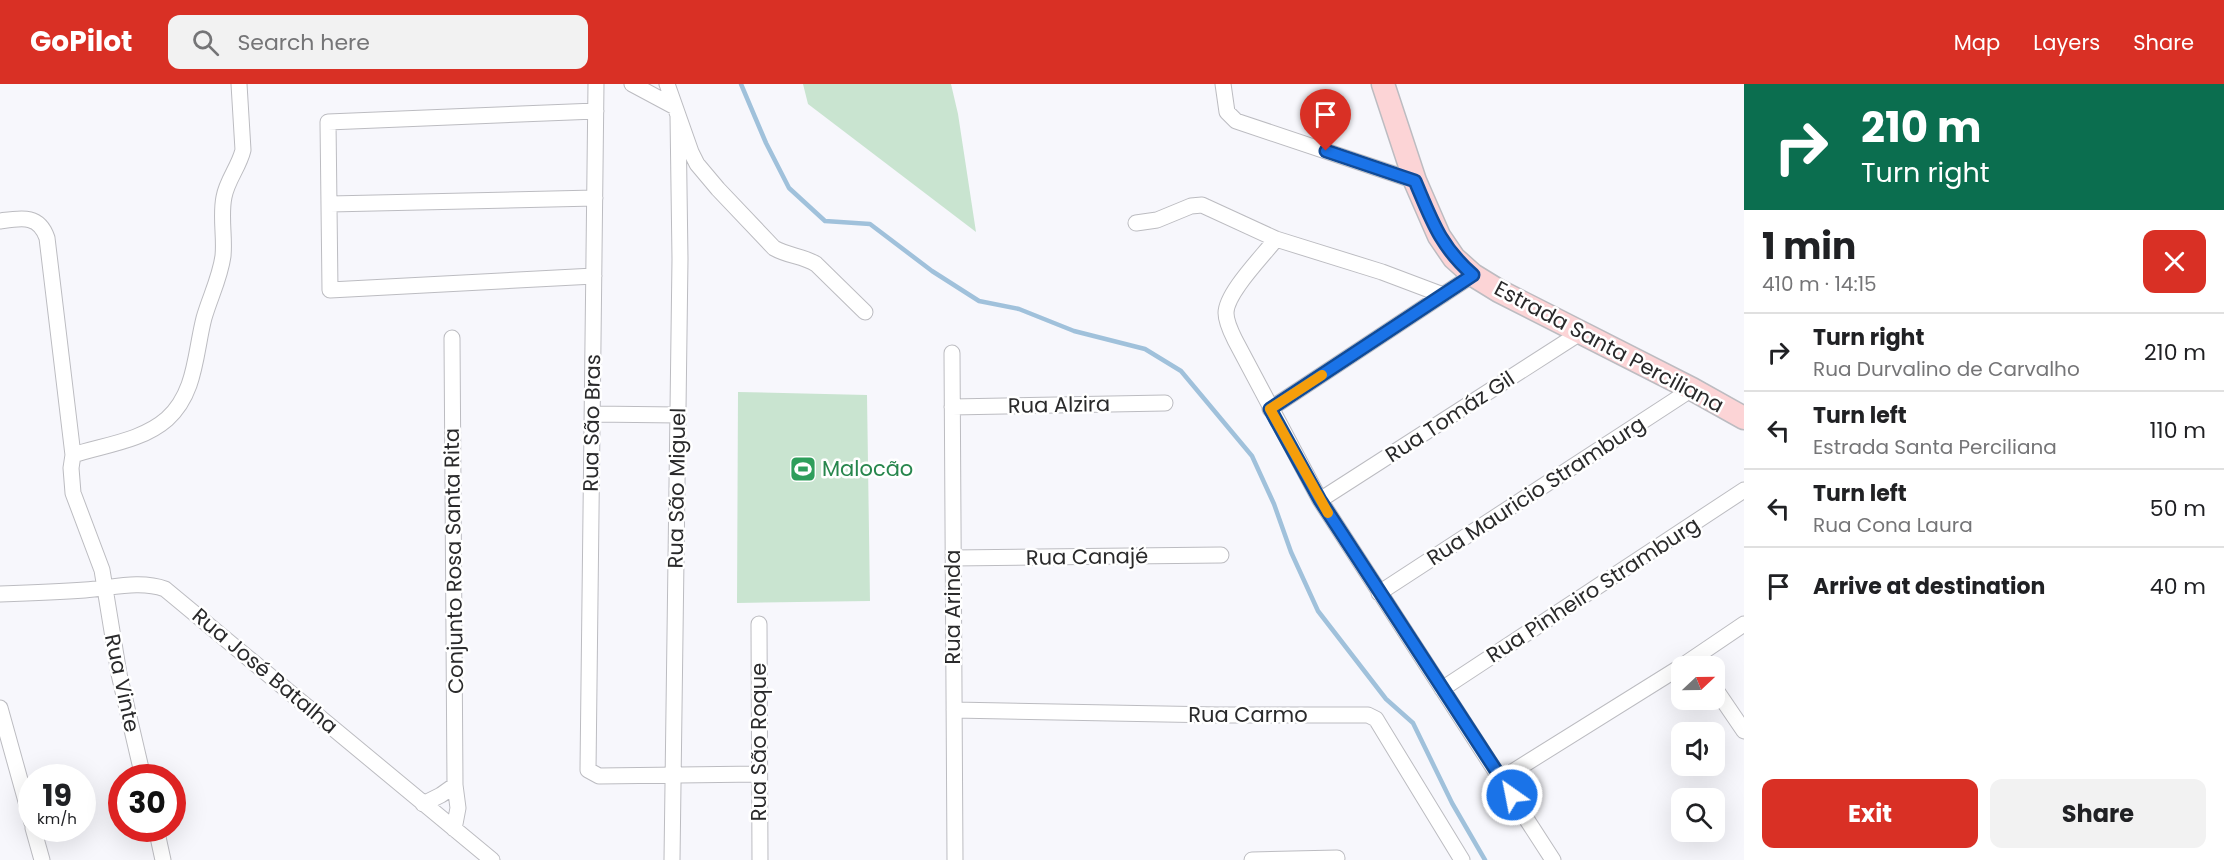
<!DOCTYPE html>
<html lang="en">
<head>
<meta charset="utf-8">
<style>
  :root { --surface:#fff; --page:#f2f2f2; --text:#202124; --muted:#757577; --line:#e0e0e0; --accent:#d93025 }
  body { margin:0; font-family:Poppins,sans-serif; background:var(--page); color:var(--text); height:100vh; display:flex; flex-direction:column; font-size:22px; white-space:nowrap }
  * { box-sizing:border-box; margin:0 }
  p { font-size:20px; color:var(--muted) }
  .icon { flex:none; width:33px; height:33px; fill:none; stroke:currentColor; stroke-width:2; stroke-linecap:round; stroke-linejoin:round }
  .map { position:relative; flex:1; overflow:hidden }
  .sheet { display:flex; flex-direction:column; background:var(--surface); width:480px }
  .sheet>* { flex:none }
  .hud { background:#0b6e4f; color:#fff; overflow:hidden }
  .needle { width:39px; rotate:68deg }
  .controls { position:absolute; left:1671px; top:572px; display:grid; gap:12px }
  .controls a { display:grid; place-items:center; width:54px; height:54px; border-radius:12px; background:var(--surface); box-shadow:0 6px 24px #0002; font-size:30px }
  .speed { position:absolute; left:18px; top:680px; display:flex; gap:12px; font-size:30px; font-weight:700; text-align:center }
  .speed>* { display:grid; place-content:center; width:78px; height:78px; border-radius:50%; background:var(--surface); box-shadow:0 6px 24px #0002; line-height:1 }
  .speed small { font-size:15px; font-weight:400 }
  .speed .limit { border:9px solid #d22; background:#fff; color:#111 }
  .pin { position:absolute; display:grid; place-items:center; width:51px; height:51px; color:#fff; margin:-62px -26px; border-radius:50% 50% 50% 0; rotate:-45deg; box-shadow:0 0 6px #0007 }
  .pin .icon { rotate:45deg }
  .me { position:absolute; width:66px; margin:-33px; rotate:327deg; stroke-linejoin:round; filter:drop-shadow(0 0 4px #0008) }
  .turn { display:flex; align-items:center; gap:21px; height:126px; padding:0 18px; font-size:27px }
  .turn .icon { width:78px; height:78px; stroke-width:2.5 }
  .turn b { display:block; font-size:42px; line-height:51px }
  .round { display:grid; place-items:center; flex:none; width:63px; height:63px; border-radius:12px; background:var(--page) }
  .overview { display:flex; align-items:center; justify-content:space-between; height:102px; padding:0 18px }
  h1 { font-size:36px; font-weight:700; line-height:45px }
  .primary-button { display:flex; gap:12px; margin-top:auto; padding:12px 18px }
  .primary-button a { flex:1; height:69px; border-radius:12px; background:var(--accent); color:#fff; font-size:24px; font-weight:700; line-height:69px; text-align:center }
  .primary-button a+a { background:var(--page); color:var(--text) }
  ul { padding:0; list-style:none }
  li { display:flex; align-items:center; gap:18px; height:78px; padding:0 18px; border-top:2px solid var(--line) }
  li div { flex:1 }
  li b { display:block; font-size:22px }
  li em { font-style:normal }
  header { display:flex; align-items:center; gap:36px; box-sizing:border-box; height:84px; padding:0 30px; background:var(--accent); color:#fff }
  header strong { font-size:28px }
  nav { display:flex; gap:33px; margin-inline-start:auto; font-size:21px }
  .search { width:420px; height:54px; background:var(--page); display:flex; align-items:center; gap:15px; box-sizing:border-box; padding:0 21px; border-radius:12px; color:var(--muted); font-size:22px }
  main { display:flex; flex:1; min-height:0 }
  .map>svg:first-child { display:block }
</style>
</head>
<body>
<header>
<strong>GoPilot</strong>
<div class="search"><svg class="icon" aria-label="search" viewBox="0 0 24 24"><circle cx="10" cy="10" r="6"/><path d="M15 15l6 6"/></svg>Search here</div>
<nav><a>Map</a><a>Layers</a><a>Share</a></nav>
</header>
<main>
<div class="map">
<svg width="1744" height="776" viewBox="0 0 1744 776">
  <rect width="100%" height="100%" fill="#f7f7fc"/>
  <path fill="#c9e4d0" d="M803,0H951L958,30L976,148L808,20Z
    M738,308L867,311L870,517L737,519Z"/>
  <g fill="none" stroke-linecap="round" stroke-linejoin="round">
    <path stroke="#a0c1db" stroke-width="4.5" d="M741,0L766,59L789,104L825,137L870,140L932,187L979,217L1019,225L1074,247L1145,265L1181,287L1252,372L1274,420L1291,468L1318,527L1386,615L1413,639L1452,719L1485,776"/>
    <defs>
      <path id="street" d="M596,0L588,686L599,692L759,690
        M632,0L675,23
        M667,0L691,68L697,80L718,105L774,164C788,172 803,172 816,180L865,228
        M1223,0L1227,28L1236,37L1415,97
        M330,120L595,114
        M0,137C21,134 39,130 47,154L73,371L71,384L73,409L102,486L119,590L143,693
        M1136,139L1157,136L1191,122L1202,121L1276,155L1382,188L1443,211
        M1276,155C1263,172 1226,209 1226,229C1226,238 1231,248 1235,256L1320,416L1553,776
        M594,192L330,206L328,38L596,27
        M452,254L455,701L458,724L454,745
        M952,269L955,776
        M952,323L1165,319
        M1270,325L1473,191
        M593,330L678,331
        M73,371C104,361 142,357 167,335C196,309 195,269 204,234C210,213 220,194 223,172C225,153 220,132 224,113C227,96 239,83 243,66L239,0
        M1320,416L1580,249
        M953,474L1221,471
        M1379,509L1692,305
        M0,510C29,509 57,508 85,506C112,504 140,496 165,505L492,776
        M759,540L760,776
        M1682,582L1744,540
        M1714,603L1744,647
        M1442,605L1744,406
        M0,624L32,739
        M954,626L1218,631H1368L1376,635L1379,640L1462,776
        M1501,695L1682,582
        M423,720L441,711L455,701
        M33,744L42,776
        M156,744L163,776
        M672,776L680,175L678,32
        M1252,776L1337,774"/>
      <path id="secondary" d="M1383,0L1415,97L1439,152L1454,174L1473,191L1499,207L1692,305L1744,334"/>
    </defs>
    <use href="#street" stroke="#bcbcc1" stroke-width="17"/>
    <use href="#secondary" stroke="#bcbcc1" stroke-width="25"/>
    <use href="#street" stroke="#fff" stroke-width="15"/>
    <use href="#secondary" stroke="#fcd4d6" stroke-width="22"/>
  </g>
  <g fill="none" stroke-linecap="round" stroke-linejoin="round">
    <defs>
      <path id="route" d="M1326,67L1415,97C1432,137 1440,162 1473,191L1270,325L1320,416L1512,711"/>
    </defs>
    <use href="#route" stroke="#114b97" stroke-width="15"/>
    <use href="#route" stroke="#1a73e8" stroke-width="10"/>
    <path stroke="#f59e0b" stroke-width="10" d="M1322,291L1270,325L1328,429"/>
  </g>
  <defs>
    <symbol id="stadium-square" viewBox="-11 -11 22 22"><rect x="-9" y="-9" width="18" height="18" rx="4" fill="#2e9e5b" stroke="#fff"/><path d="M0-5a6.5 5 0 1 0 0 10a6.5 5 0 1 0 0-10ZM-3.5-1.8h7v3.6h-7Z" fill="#fff"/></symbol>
  </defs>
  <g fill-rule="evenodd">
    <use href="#stadium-square" x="788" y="370" width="30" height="30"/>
  </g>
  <g text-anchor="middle" stroke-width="5" stroke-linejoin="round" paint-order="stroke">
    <g font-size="21" fill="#2a2a2b" stroke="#fff">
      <text transform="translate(1609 263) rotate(28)" y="7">Estrada Santa Perciliana</text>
      <text transform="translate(1059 321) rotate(-1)" y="7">Rua Alzira</text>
      <text transform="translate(1450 333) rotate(-33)" y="7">Rua Tomáz Gil</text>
      <text transform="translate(592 339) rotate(-89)" y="7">Rua São Bras</text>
      <text transform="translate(677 404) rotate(-89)" y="7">Rua São Miguel</text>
      <text transform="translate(1536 407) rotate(-33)" y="7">Rua Mauricio Stramburg</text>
      <text transform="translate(1087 473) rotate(-1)" y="7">Rua Canajé</text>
      <text transform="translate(454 477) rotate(-91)" y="7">Conjunto Rosa Santa Rita</text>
      <text transform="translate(1593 506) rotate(-33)" y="7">Rua Pinheiro Stramburg</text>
      <text transform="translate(953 523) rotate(-90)" y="7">Rua Arinda</text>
      <text transform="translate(265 587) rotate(40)" y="7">Rua José Batalha</text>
      <text transform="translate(122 599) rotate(78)" y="7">Rua Vinte</text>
      <text x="1248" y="638">Rua Carmo</text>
      <text transform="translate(759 658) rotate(-90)" y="7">Rua São Roque</text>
    </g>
    <g font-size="21" fill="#27864d" stroke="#fff" text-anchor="start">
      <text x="822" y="392">Malocão</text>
    </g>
  </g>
</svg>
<div class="controls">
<a><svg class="needle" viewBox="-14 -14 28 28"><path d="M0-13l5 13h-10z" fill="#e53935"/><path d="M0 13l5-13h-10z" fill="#757577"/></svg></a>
<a><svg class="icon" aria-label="sound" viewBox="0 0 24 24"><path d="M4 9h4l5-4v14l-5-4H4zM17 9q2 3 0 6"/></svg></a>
<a><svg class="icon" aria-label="search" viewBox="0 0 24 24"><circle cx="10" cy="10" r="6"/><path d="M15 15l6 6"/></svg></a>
</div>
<div class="speed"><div>19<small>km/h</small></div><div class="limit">30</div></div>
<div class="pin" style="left:1326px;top:67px;background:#d93025"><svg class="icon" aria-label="arrive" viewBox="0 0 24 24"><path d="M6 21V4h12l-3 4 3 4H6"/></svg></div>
<svg class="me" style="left:1512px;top:711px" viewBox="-20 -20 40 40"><circle r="17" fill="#1a73e8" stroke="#fff" stroke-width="3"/><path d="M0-11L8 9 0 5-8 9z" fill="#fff"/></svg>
</div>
<section class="sheet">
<div class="hud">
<div class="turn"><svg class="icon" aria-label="right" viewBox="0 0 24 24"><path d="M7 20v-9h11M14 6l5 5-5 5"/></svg><div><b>210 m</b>Turn right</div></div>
</div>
<div class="overview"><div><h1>1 min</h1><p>410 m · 14:15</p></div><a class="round" style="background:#d93025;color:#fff"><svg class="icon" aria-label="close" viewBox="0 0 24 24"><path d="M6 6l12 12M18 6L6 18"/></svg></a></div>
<ul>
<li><svg class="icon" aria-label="right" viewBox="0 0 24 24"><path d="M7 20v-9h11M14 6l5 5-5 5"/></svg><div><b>Turn right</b><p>Rua Durvalino de Carvalho</p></div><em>210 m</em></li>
<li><svg class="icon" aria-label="left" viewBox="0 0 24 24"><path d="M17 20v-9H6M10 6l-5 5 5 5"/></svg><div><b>Turn left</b><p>Estrada Santa Perciliana</p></div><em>110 m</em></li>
<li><svg class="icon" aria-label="left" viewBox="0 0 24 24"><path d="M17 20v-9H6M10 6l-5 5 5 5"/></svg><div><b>Turn left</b><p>Rua Cona Laura</p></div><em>50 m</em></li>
<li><svg class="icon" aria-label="arrive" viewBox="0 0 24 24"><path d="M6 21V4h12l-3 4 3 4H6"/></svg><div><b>Arrive at destination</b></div><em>40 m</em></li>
</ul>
<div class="primary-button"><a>Exit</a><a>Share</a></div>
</section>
</main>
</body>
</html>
